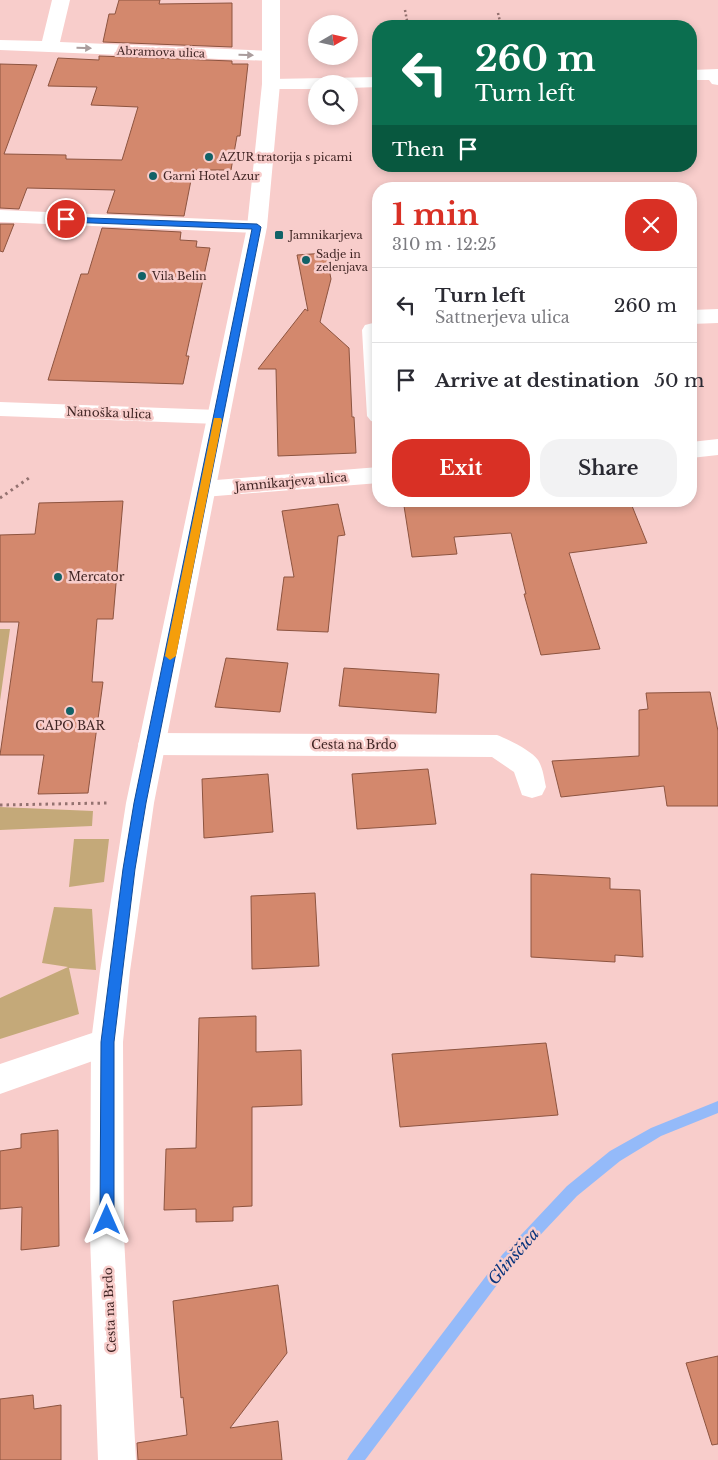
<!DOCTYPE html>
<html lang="en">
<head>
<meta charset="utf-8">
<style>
  :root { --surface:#fff; --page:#f2f2f3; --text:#2b2b33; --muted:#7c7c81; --line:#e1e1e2; --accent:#d93025 }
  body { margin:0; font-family:"Libre Baskerville",serif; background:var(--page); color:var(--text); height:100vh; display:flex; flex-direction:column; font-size:19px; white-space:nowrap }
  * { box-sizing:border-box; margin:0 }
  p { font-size:16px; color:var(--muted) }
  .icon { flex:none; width:28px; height:28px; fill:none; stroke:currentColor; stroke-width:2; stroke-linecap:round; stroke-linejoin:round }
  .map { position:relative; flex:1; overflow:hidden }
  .details { position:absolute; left:372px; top:182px; width:325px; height:325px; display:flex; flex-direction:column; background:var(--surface); border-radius:20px; box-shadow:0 2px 8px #0003 }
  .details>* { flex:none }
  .guide { position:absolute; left:372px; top:20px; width:325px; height:152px; border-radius:20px; box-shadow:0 2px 8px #0003; background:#0b6e4f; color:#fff; overflow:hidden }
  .needle { width:32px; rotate:81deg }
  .controls { position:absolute; left:308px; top:15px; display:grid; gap:10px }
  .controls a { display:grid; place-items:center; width:50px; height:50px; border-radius:50%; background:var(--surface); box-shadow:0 2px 8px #0003; font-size:25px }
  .pin { position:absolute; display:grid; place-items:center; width:42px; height:42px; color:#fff; margin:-21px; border:2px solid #fff; border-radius:50%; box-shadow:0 1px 5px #0007 }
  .me { position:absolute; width:55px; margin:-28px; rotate:0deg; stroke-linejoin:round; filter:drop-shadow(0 0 4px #0008) }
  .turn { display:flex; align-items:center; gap:18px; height:105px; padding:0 20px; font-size:22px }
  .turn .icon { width:65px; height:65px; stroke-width:2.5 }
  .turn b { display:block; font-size:35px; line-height:42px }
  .then { display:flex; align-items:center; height:48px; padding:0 20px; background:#0003; gap:10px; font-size:19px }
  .round { display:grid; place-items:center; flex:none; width:52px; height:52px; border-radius:20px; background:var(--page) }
  .summary { display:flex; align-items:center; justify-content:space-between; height:85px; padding:0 20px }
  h1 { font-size:30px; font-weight:700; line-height:38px; color:var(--accent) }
  .primary-button { display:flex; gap:10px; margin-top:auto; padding:10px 20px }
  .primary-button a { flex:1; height:58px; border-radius:20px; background:var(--accent); color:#fff; font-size:20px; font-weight:700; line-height:58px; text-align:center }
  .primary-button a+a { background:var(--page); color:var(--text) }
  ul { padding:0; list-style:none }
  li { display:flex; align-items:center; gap:15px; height:75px; padding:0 20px; border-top:1px solid var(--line) }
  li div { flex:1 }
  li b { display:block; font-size:19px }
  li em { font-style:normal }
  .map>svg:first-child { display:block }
</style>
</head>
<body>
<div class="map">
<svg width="718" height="1460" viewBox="0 0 718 1460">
  <rect width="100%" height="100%" fill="#f8cdcb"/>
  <path fill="#c4a979" d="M0,629H10L0,701Z
    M0,807L93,811L92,826L0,830Z
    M74,839H109L104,882L69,887Z
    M54,907L92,909L96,970L69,968L79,1014L0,1039V998L68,967L42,963Z"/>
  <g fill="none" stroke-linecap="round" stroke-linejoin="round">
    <path fill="#94baf9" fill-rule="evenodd" d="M718,1101V1113L661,1136L620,1161L577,1196L512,1265L365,1460H347L350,1455L502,1255L567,1186L610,1151L651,1128Z"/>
  </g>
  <path fill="#d3886d" stroke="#8d5440" d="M119,0H160L159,4L232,3V47L103,42L109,14H115Z
    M99,56L232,61V64H248L240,136H237L231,170H193L184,216L107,213L115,190L27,188L19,209L0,208V64L37,65L4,154L66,155V159L122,160L138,107L91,105L97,87L48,86L58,58L99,60Z
    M0,224H14L3,252L0,251Z
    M102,228L181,232L180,240L197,241L196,247L210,248L186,356H189L183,384L48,380L81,274H88Z
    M326,253L331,279L320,322L349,348L352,417H354L356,453L278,456L276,369H258L305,309L308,311L297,255Z
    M123,501L113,619H97L92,682H103L88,793L38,794L44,755H0L19,622H0V535L35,534L39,503Z
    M476,501H630L647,543L569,553L600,649L541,655L524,594H526L511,533L454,537L457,554L412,557L404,506Z
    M338,504L345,535L338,536L328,632L277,630L284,577H294L282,511Z
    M226,658L288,663L280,712L215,707Z
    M344,668L439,674L436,713L339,706Z
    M710,692L718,731V806H667L664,786L561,797L552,761L639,756V710L648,709L646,693Z
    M428,769L436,824L357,829L352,774Z
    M268,774L273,832L204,838L202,779Z
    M531,874L610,878V889L640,890L643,957L615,955V962L531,957Z
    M315,893L319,966L252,969L251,896Z
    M256,1016V1052L301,1050L302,1105L252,1107V1206L233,1207V1221L196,1222V1209L164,1210L166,1149L196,1148L199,1018Z
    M546,1043L558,1115L400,1127L392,1054Z
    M58,1130L59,1246L21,1250L22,1207L0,1209V1151L21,1148V1134Z
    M278,1285L287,1353L230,1428L278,1421L282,1460H138L137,1443L187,1435L183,1397L181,1398L173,1301Z
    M718,1356V1444L712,1445L686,1363Z
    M33,1395L34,1409L61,1405V1460H0V1399Z"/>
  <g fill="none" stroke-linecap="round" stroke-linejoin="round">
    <path stroke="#947270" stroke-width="2.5" stroke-dasharray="2 2.5" stroke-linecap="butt" d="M405,10L408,26
      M498,13L501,26
      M599,24V26"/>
    <path stroke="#947270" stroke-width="3" stroke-dasharray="2.5 4" stroke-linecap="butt" d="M0,498L29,478
      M0,805L107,803"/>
    <path fill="#fff" fill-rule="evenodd" d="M52,0H70L60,42L271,51L277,52L280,56L277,60L271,61L0,50V40L42,41Z
      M718,69V85L712,84L709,80H691V70Z
      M379,77V87L349,88V84H316V89H271L265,88L262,84L265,80L271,79Z
      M0,210L257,221L264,223L267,227L264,231L257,233L0,222Z
      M718,309V323L691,324V310Z
      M373,323H379V423L371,421L367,416L362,330L365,325Z
      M0,402L218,410L226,412L230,417L226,422L218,424L0,416Z
      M718,439V455L691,458V442Z
      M379,467V483L204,497L195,495L192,489L195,483L204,481Z
      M152,733L497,735C508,739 532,751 538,760C543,768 544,778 546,787L542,795L532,798L522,795L514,772L492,757L152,755L142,752L138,744L142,736Z
      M107,1028L118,1032L123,1042L118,1052L0,1094V1064Z"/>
    <path fill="#fff" fill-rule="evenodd" d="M262,0H280V84L267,227L154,803L130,971L123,1042L124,1237L136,1460H98L90,1237L91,1042L100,971L126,803L247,227L262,84Z"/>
  </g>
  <defs><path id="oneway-solid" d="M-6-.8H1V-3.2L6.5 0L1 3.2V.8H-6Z" transform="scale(1.25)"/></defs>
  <g fill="#aa9d9d">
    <use href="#oneway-solid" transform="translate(84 48) rotate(2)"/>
    <use href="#oneway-solid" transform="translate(246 55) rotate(2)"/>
  </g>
  <path fill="#1a73e8" stroke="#114b97" d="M63,217L257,224L261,227L146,803L135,869L114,1042V1220L112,1225L107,1227L102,1225L100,1220L101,1042L123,869L134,803L252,229L66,222L63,221Z"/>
  <path fill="#f59e0b" d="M214,418H221L222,421L176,656L170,660L165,656Z"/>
  <g fill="#126267" stroke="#f8cdcb" stroke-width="2">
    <circle cx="209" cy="157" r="5"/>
    <circle cx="153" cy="176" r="5"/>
    <rect x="274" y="230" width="10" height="10" rx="2.5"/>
    <circle cx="306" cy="260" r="5"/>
    <circle cx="142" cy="276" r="5"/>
    <circle cx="58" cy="577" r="5"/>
    <circle cx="70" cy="711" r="5"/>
  </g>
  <g text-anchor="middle" stroke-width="5" stroke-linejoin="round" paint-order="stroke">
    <g font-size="11" fill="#412625" stroke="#f8cdcb">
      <text transform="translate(161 52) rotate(2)" y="4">Abramova ulica</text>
    </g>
    <g font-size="11" fill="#412625" stroke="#f8cdcb" text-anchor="start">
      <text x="219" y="161">AZUR tratorija s picami</text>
      <text x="163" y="180">Garni Hotel Azur</text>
      <text x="289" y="239">Jamnikarjeva</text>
      <text x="316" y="258">Sadje in<tspan x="316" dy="13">zelenjava</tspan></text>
      <text x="152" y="280">Vila Belin</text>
    </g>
    <g font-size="12" fill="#412625" stroke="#f8cdcb">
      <text transform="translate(109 413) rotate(2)" y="4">Nanoška ulica</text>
      <text transform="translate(291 482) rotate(-5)" y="4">Jamnikarjeva ulica</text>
      <text x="354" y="749">Cesta na Brdo</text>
      <text transform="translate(110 1310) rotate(-93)" y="4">Cesta na Brdo</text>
    </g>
    <g font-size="12" fill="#412625" stroke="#f8cdcb" text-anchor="start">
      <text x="68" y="581">Mercator</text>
      <text x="70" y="730" text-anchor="middle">CAPO BAR</text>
    </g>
    <g font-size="16" font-style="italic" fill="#0b357c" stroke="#f8cdcb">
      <text transform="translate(513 1256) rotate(-49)" y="6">Glinščica</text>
    </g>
  </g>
</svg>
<div class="controls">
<a><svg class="needle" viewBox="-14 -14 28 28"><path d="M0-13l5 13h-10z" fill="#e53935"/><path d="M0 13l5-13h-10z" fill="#7c7c81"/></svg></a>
<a><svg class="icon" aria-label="search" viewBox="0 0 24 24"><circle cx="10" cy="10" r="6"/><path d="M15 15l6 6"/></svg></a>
</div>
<div class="pin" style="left:66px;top:219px;background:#d93025"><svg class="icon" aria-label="arrive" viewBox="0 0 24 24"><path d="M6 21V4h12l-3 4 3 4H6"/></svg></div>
<svg class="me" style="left:107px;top:1220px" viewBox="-20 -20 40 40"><path d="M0-17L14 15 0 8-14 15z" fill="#1a73e8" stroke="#fff" stroke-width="4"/></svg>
<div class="guide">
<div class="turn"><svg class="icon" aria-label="left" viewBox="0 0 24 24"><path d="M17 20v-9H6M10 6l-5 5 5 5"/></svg><div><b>260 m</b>Turn left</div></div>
<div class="then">Then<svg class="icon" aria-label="arrive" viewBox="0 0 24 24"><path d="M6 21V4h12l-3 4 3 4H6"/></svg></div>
</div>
<section class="details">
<div class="summary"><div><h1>1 min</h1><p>310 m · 12:25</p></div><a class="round" style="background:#d93025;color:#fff"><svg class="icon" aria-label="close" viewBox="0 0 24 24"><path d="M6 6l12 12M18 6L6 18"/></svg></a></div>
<ul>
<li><svg class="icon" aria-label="left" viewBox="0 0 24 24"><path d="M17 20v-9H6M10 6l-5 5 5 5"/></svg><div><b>Turn left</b><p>Sattnerjeva ulica</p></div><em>260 m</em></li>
<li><svg class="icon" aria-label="arrive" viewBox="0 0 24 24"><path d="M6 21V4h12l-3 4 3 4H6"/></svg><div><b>Arrive at destination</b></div><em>50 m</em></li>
</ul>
<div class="primary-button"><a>Exit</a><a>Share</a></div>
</section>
</div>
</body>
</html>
